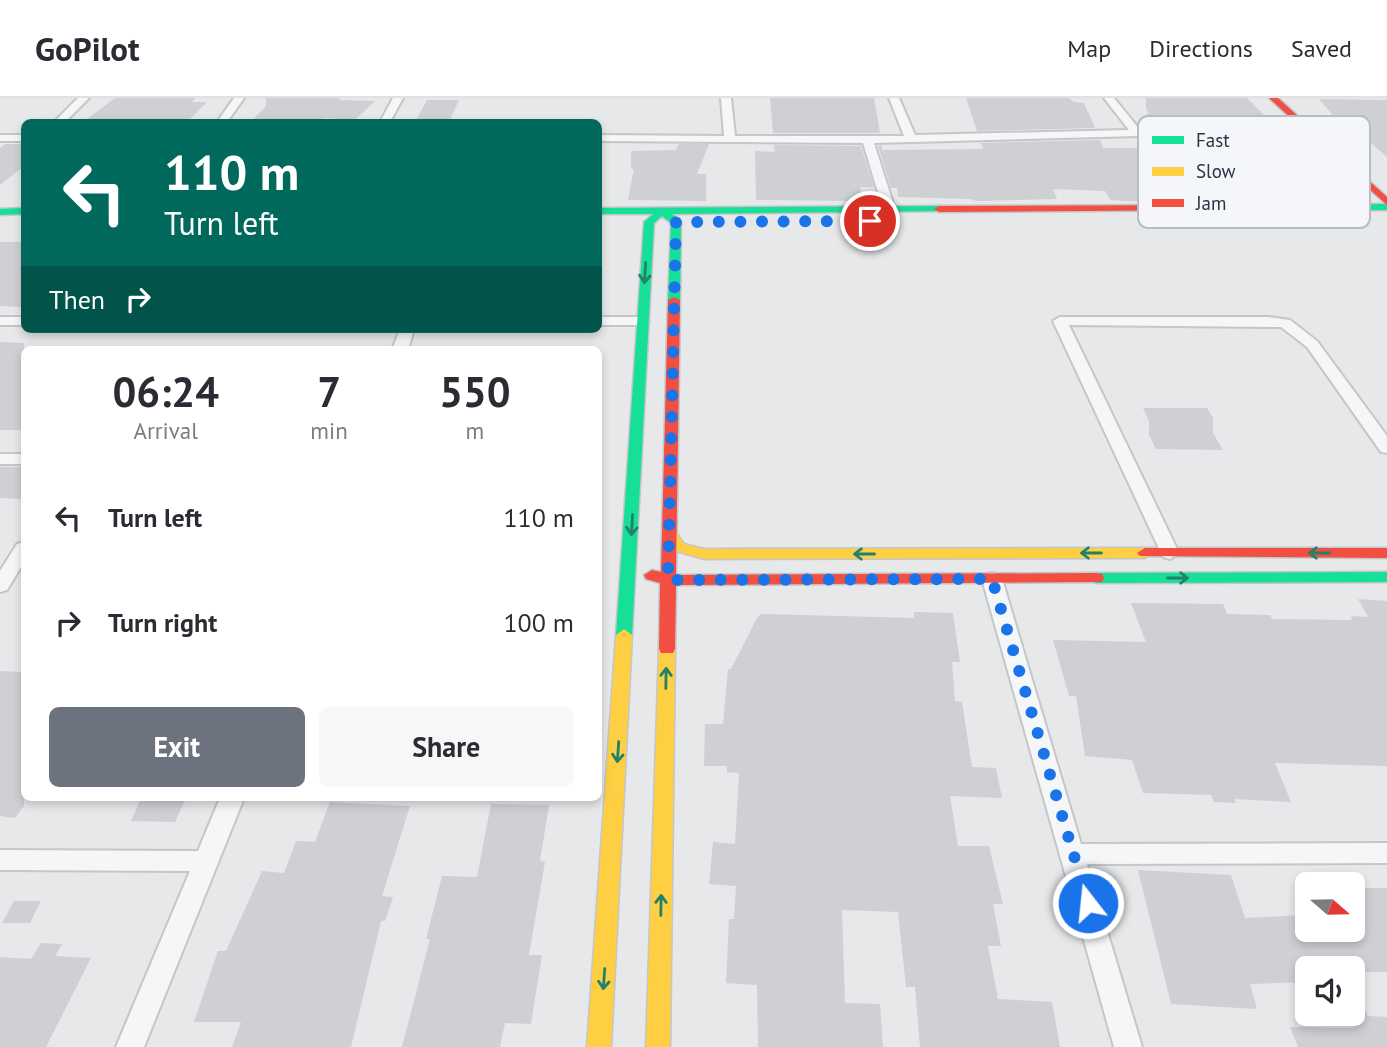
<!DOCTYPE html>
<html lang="en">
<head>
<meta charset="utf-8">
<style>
  :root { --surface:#fff; --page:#f7f7f7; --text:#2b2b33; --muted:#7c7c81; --line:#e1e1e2; --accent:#6c737f }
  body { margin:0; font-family:"PT Sans",sans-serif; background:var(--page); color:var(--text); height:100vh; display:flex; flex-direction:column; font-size:26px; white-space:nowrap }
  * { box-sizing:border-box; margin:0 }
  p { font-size:23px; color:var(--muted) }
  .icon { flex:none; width:38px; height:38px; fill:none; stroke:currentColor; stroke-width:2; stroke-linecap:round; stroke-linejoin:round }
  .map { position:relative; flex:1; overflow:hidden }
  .details { position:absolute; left:21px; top:248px; width:581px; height:455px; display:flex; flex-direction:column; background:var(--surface); border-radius:10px; box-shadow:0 4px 10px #0003 }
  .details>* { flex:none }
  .banner { position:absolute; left:21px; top:21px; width:581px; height:214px; border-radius:10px; box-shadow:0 4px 10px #0003; background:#00695c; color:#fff; overflow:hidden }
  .needle { width:46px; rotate:110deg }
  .fabs { position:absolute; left:1295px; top:774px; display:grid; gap:14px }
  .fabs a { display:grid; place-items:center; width:70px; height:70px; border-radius:10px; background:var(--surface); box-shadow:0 4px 10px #0003; font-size:35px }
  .pin { position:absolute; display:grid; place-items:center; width:60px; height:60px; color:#fff; margin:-30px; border:4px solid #fff; border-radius:50%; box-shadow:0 2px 7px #0007 }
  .me { position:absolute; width:77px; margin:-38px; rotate:344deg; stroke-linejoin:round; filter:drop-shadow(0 0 5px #0008) }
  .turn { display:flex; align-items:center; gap:24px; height:147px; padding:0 28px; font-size:32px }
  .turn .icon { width:91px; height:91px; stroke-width:2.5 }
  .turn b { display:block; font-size:49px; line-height:60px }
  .then { display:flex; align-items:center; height:66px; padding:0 28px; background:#0003; gap:14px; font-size:26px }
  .eta { display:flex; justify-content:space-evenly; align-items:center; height:119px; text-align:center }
  .eta b { font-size:42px; font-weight:800; line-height:49px }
  .button { display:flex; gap:14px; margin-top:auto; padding:14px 28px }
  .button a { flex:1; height:80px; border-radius:10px; background:var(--accent); color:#fff; font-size:28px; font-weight:800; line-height:80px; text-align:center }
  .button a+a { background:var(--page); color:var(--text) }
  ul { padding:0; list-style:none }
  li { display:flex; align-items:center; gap:21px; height:105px; padding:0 28px }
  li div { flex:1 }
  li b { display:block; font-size:26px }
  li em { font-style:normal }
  header { display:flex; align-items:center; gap:42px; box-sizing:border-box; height:98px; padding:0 35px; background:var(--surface); border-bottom:2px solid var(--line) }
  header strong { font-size:33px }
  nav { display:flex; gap:38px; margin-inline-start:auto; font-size:24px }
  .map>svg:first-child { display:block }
</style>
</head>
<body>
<header>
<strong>GoPilot</strong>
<nav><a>Map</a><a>Directions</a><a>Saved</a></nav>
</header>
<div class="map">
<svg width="1387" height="949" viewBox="0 0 1387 949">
  <rect width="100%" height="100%" fill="#e6e8ea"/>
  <path fill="#ced0d3" d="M115,0H195L192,4H207L187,24H83Z
    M266,0H340L339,2L375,3L355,22L324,20L322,23L251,24L266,8Z
    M770,0H874L880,35H773Z
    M966,0H1069L1074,4L1084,5L1095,30L977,33Z
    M1146,0H1247L1277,30L1156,29L1146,16H1149L1146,11Z
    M1319,1L1387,2V59L1363,38L1351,30H1344Z
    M427,2H459L449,24H415Z
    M1164,41H1258L1284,74H1289L1311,101L1147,99L1148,103H1127L1110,102L1105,93L1053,91L1057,101L976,103L971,101L898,99L897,90H891L878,48L882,47V52L983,51L981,45L1100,42L1103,50H1163L1158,42Z
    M24,46V68L0,87V50L5,46Z
    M679,46H709L697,76H706V103L628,102L634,71H631V53L676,52Z
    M774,47L861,48L874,89H860L862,103L756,102L755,53L775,54Z
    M0,144H24V209L0,208Z
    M0,244L24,245V332H0Z
    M1143,310H1207L1213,320V335L1223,352L1156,351L1149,337V323Z
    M0,369H24V401L0,400Z
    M1358,501L1387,503V668L1275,665L1291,704L1234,701L1236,705L1214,704L1211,697L1143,695L1132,662L1085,658L1076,598H1069L1053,542L1146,544L1131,505L1223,506L1227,516L1270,517L1272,521L1352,522L1351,518L1368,519Z
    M914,514L953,515L960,564H952L955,603L962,604L972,669L996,670L1002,700L950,698L958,748H989L1003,806H993L1001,848H988L998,901L1052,904L1060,949H920L915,889H906L898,814L842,812L845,905L880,906L883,949H758L757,887L726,885L729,821H734L736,788L709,786L713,744L735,746L739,675L727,674V668H704L705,626H723L728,571H731L757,520L761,516L914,520Z
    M0,573L24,574V708L15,720L0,718Z
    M141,700H186L175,724L131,723Z
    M330,704L410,708L382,798L393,799L385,823H381L351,949H232L241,924H194L218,853H226L262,773L284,775L296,743L315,744Z
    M491,706L549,707L540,763L545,764L529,857H542L531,926L505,925L500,949H402L430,841H426L442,778L477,779Z
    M1138,772L1231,777L1245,820L1303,817L1307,831H1353V790H1387V874H1353V870H1307V884L1250,886L1257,911L1171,906Z
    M14,803H41L30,825H2Z
    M41,845L62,846L55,858L91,860L46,949H0V859L31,861Z
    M1353,889L1368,918L1387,919V949H1298L1290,929L1353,930Z"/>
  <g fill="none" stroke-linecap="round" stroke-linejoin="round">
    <defs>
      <path id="street" d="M78,0H89L65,24H54Z
        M234,0H244L227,24H217Z
        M393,0H403L390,24H380Z
        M721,0H731L735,38H904L889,0H899L915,37L1129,32L1104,0H1114L1140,32L1312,33L1317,36L1312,39L1137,38L874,45L895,111L889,115L883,111L863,45L598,43V37L724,38Z
        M0,37H24V43H0Z
        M0,219H24V227H0Z
        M598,219H642L649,223L642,227H598Z
        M1060,219H1268L1290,222L1317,243L1387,338V355L1381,354L1307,249L1281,229L1069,227L1179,455L1170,461L1163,459L1053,223Z
        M400,231H414L408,252H392Z
        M0,356H24V366H0Z
        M24,444V464L7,492L0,494V473L17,446Z
        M992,475L999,477L1002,481L1081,746L1387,745V765L1087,766L1142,949H1114L982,481L985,477Z
        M220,700H244L144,949H116L190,773L0,772V752L198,753Z"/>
      <path id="fast" d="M1387,106V112L1214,113L1209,110L1214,107Z
        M939,108L943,109V113L672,116L681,124L680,202L674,205L668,202L671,125L662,118L654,125L632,537L624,543L618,541L616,537L644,124L653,116H598V110Z
        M24,110V116L0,117V111Z
        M1387,474V484L1096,485L1088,480L1096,475Z"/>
      <path id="slow" d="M670,431L675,433L684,446L704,451L1145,450L1153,455L1145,460L704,461L673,452L662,436Z
        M624,531L632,537L611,949H587L616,537Z
        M667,545L673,547L675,551L670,949H646L659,551L661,547Z"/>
      <path id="jam" d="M1269,0H1278L1387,99V107Z
        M1214,107L1219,110L1218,112L939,114L934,111L939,108Z
        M674,199L680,202L676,477L1096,475L1102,476L1104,480L1102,484L676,487L675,551L673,555H661L659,551L660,485L646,481L644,477L652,472L661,474L668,202Z
        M1145,450H1387V460L1140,458L1137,455Z"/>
    </defs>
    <use href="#street" stroke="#c4c6c8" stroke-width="4"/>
    <use href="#fast" stroke="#c4c6c8" stroke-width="3"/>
    <use href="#slow" stroke="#c4c6c8" stroke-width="3"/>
    <use href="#jam" stroke="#c4c6c8" stroke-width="3"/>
    <use href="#street" fill="#f5f6f7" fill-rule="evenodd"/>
    <use href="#fast" fill="#16e098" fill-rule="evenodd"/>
    <use href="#slow" fill="#ffcf43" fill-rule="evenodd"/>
    <use href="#jam" fill="#f24e42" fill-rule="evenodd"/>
  </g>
  <defs><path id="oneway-shaft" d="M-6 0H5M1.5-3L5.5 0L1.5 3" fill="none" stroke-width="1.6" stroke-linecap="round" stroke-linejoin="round" transform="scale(1.75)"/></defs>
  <g stroke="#22816a">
    <use href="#oneway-shaft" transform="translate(645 175) rotate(94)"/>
    <use href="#oneway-shaft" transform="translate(632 427) rotate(93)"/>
    <use href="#oneway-shaft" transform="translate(1091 455) rotate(180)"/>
    <use href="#oneway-shaft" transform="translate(1319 455) rotate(-180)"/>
    <use href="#oneway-shaft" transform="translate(864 456) rotate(180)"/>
    <use href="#oneway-shaft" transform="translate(1178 480)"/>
    <use href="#oneway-shaft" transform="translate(666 580) rotate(-89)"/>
    <use href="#oneway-shaft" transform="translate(618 654) rotate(94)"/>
    <use href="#oneway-shaft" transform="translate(661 807) rotate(-89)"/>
    <use href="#oneway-shaft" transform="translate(604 881) rotate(94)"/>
  </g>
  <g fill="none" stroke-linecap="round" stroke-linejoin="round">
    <path stroke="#1a73e8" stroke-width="12" stroke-dasharray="0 21.6" d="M870,123L676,124L668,482L992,481L1088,805"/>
  </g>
  <rect x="1138" y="18" width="232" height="112" rx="10" fill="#f4f6f9" stroke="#b8bcc3" stroke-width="2"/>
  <rect x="1152" y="38" width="32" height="8" fill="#16e098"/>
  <rect x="1152" y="69" width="32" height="9" fill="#ffcf43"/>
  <rect x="1152" y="101" width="32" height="8" fill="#f24e42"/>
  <g font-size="19" fill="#2b3445">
    <text x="1196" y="49">Fast</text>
    <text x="1196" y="80">Slow</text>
    <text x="1196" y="112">Jam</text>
  </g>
</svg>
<div class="fabs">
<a><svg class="needle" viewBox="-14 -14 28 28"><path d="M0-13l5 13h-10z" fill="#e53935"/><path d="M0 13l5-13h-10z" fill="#7c7c81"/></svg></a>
<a><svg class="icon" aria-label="sound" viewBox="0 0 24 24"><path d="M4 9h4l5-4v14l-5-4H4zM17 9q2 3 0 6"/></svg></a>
</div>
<div class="pin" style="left:870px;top:123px;background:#d93025"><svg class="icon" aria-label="arrive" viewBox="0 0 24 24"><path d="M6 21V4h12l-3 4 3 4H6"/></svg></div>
<svg class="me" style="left:1088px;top:805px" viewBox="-20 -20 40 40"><circle r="17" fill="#1a73e8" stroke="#fff" stroke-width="3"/><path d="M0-11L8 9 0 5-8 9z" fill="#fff"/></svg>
<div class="banner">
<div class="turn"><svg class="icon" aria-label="left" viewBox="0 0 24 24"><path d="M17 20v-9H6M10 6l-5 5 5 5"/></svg><div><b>110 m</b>Turn left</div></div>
<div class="then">Then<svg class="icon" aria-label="right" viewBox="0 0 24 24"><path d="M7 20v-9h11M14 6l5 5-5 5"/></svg></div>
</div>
<section class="details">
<div class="eta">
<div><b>06:24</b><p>Arrival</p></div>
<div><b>7</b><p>min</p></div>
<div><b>550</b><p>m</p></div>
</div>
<ul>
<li><svg class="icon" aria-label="left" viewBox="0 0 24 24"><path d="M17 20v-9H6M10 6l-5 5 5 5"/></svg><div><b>Turn left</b></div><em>110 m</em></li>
<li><svg class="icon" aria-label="right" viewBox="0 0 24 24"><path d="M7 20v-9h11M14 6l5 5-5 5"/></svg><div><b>Turn right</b></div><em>100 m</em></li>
</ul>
<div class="button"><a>Exit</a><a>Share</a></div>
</section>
</div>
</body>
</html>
